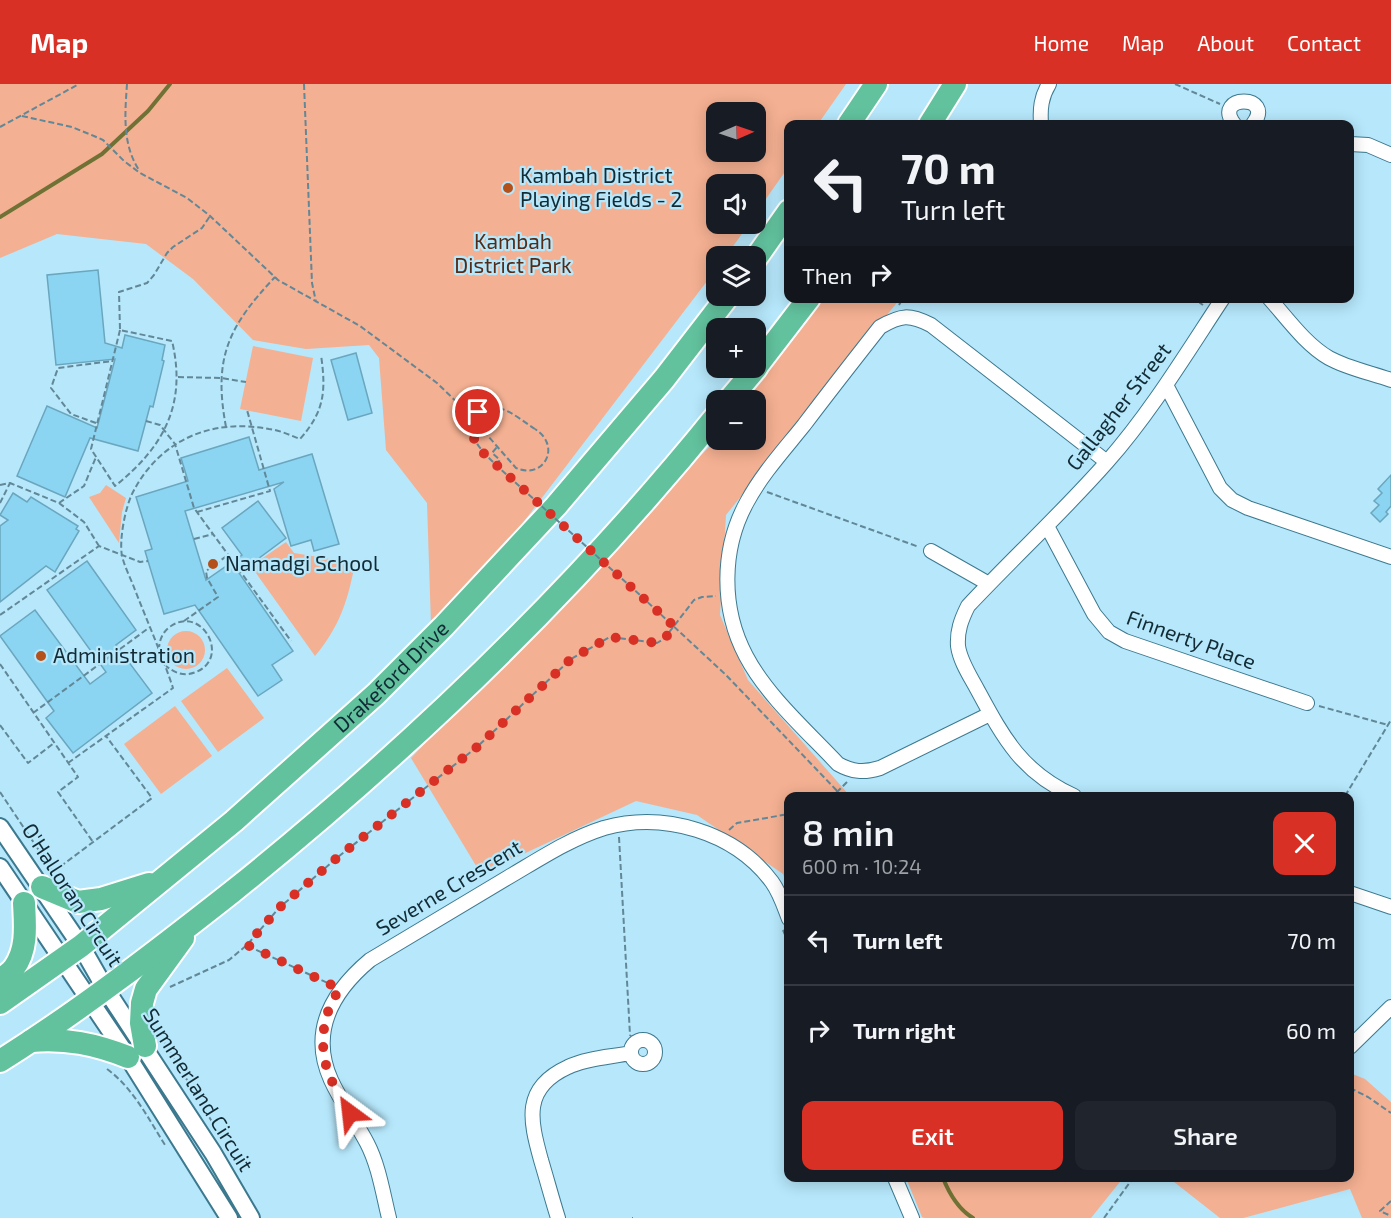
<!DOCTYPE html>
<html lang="en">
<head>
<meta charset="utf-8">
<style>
  :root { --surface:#171b24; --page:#20242c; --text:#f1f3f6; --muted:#9ea1a6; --line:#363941; --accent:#d93025 }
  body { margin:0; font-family:"Exo 2",sans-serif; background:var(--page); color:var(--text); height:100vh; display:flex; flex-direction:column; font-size:22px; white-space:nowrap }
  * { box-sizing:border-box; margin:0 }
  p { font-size:20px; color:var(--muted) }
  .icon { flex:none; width:33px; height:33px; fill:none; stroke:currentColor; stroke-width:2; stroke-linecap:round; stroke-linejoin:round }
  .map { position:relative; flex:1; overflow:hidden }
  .drawer { position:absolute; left:784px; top:708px; width:570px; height:390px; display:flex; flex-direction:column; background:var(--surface); border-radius:12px; box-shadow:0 3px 15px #0003 }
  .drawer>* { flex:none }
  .banner { position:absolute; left:784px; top:36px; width:570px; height:183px; border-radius:12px; box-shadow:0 3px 15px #0003; background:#171b24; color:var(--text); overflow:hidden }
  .needle { width:39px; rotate:88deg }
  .tools { position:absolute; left:706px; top:18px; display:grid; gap:12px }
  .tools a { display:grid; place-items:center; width:60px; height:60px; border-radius:12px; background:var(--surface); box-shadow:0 3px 15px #0003; font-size:30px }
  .pin { position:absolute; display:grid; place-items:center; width:51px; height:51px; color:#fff; margin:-26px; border:3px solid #fff; border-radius:50%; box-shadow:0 2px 6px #0007 }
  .me { position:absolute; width:66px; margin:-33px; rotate:330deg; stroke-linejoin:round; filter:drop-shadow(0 0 4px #0008) }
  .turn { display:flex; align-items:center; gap:21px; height:126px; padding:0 18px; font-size:27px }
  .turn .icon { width:78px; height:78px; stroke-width:2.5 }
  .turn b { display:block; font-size:42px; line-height:51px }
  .then { display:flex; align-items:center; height:57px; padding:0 18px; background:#0003; gap:12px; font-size:22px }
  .round { display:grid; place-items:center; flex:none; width:63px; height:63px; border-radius:12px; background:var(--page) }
  .overview { display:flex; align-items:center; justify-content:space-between; height:102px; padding:0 18px }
  h1 { font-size:36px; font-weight:600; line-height:45px }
  .primary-button { display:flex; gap:12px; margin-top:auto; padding:12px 18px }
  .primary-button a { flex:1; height:69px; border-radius:12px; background:var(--accent); color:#fff; font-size:24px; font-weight:600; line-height:69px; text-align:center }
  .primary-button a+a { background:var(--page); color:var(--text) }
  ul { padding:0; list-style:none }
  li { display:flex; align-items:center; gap:18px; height:90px; padding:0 18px; border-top:2px solid var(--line) }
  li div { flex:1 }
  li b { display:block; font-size:22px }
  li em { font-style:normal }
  header { display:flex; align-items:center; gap:36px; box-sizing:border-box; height:84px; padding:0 30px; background:var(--accent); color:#fff }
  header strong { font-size:28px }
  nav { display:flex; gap:33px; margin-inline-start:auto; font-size:21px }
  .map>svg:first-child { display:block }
</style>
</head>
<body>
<header>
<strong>Map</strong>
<nav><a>Home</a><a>Map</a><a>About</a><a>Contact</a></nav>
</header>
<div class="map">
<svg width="1391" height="1134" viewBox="0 0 1391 1134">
  <rect width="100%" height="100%" fill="#b6e7fb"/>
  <path fill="#f4b092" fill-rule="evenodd" d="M0,0H846L818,40H789V82L756,129V100H717V140H749L726,172H717V184L493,478L431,540L427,419L386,366L379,274L369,261L306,265L253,256L193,195L146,160L57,150L0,174ZM717,28H756V68H717Z
    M818,215L899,216L726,431L720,531L748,596L850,712H789V804L783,790L697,731L636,717L481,790L411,674L710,362L717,353V356H756V316H744Z
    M253,262L313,274L301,337L240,325Z
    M106,401L126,414L122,428L119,459L89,413L100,409Z
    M286,458L294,469L355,479C348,516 340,542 315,572L251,482Z
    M167 566a19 19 0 1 1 38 0a19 19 0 1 1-38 0Z
    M227,584L264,634L218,668L181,617Z
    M175,622L212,672L161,710L124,660Z
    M1350,989L1365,995L1391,1018V1134H1362L1350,1105L1243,1134H1220L1169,1094H1350Z
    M906,1094H1123L1091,1134H924L922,1133Z"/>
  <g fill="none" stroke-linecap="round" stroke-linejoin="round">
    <path stroke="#6f7234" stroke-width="4" d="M0,133L102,70L148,27L170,0
      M943,1094C949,1109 958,1125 973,1134"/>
  </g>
  <path fill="#8bd5f2" stroke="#6aa6be" stroke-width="1.5" d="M98,186L105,259L122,264L125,251L165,261L162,276L164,277L153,323L150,322L138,367L90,354L65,413L17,392L47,322L97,344L115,275L56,281L47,191Z
    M356,269L372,329L348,336L331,276Z
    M249,353L259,386L312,370L339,460L314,467L311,456L291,462L274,405L284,398L185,427L206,496L242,471L222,444L258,417L286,454L239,489L293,567L272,581L282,596L258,612L195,521L164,530L145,467L152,465L136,413L188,397L181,374Z
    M1391,391V422L1386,428L1388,430L1380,438L1371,429L1379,421L1374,417L1382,409L1378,405Z
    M13,409L27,418L31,413L78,442L76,445L79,447L55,488L46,482L0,518V442L8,436L0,431Z
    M87,477L136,546L116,561L152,609L73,669L46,634L54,627L0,552L35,526L90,600L106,588L47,506Z"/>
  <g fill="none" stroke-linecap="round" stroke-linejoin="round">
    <defs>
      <path id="minor" d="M1041,40C1040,25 1041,13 1049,0
        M1234,40C1212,10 1276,10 1253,40
        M1350,60L1368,61L1391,71
        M1269,214C1287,234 1305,260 1329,274C1347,284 1371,289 1391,296
        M1166,301L1220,404L1232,416L1248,424L1391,473
        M1047,442L1094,530L1109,548L1125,557L1307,619
        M931,467L989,500
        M990,630L880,684C864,689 852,688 838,680C807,647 767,612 746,572C721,525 721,465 747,418C762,390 784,366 804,341C829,308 854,276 880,243C901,231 909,230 931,241L1107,378
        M1074,712C1021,688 1003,653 977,605C970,592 960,577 958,562C957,547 961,536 968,522C1014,473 1063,428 1107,378C1151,328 1186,270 1223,214
        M1350,809L1391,823
        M631 968a12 12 0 1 1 24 0a12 12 0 1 1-24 0Z
        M1350,963L1391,923
        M895,1094L912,1134
        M389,1134C383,1110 379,1082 367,1059C356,1038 341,1018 331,996C309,947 333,907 370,876C415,849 461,822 507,794C538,776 569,755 604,744C664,727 735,748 772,798C780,809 784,822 789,835
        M558,1134C552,1115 547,1096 541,1076C530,1036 522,1004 568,983C586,974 611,973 631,969"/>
      <path id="tertiary" d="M0,743L81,862L105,904L213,1069L251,1134
        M0,783L128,973L229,1134"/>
      <g id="trunk">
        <path d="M849,40L876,0"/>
        <path d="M930,40L955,0"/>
        <path d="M756,174L789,127"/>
        <path d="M756,283L809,214"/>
        <path d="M729,316L756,284"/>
        <path d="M42,803L78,818L101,815L149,800"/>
        <path d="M0,896C4,893 11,888 14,884C28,865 25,840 24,819"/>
        <path id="s1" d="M0,919L81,862L234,737L376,610L444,542L556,422L664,295L728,212"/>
        <path d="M31,957C66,954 95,960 128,973"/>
        <path d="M145,962L141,939L142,919L146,905L183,854"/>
        <path d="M0,977C81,926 157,867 232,808C409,666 574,508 717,331"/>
      </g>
    </defs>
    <use href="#minor" stroke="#3c798f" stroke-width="16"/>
    <use href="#tertiary" stroke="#3c798f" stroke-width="20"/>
    <use href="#trunk" stroke="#fff" stroke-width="26"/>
    <path stroke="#628796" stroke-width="2" stroke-dasharray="6 3" stroke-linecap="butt" d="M127,0C125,29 122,60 139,86
      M304,0L312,199L316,218
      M1175,0L1220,20
      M22,32L72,43L94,52L103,56L124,77L140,89L187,114L209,131L278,196L360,242L437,299L466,327L516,384C544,396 562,362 535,345
      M0,43L79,0
      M899,221L903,214
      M1203,221L1200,219L1203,214
      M120,246L91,365L115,402C164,363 187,320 172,257L120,246L119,208L147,199L154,191L167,169L173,163L202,144L210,132
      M178,293L221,294L246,298
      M146,337L160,341L175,360L194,424L291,557
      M96,339L71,330L51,304L58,284L112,277
      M226,343C213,274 228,243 275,193
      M496,381L500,376L492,369L497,363
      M0,401L10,399L59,419L84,402L96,373
      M767,408L919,463
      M0,419L10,399
      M59,419L84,438L99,462
      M197,428L270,407L247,326
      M194,455L213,450
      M641,512L726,591L842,712
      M0,531L99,462L140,478L148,477
      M184,537L218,513L207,494L206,487L228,471
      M159,566C159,556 163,547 171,542C202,521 231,574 196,588C184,593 175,589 166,582
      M0,580L78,693L58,708L93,758
      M1319,622L1388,641
      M33,629L150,543
      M0,641L28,679L54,659
      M68,679L173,604C162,571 148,539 135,506C131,495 125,484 122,472C119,456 125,425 132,410C159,356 211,334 269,345C279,346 290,351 300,355C325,327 326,306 321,271
      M0,708L54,789
      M828,712L838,707L847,698
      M1345,712L1391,636
      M729,746L737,739L789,730
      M619,753L630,951L634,956
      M53,788L152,714L106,652
      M783,846L789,860
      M248,862L330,900
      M170,903L229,876L247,861L279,824L338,773L477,663L571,575L610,553L657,559L664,555L694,516L702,513L716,512
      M163,956L217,1046
      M107,985C133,1004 148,1034 165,1061
      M1350,1004L1368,1013L1391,1029
      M1391,1117L1380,1127L1391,1132
      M632,1134H633
      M1104,1134L1133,1094"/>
    <use href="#minor" stroke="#fff" stroke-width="14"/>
    <use href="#tertiary" stroke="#fff" stroke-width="16"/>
    <use href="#trunk" stroke="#62c29e" stroke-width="22"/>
    <path stroke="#628796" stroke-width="2" stroke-dasharray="6 3" stroke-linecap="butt" d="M535,345C524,338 511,327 499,324C492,322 486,323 481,327C456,343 483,368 496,381L641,512"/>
  </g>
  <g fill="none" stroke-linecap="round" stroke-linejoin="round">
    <path stroke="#d93025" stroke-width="10" stroke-dasharray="0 18" d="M350,1029C343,1018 336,1007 331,995C318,967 321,930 340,905L247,861L279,824L338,773L477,663L571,575L610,553L657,559L664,555L675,543L480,366C472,352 467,342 478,328"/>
  </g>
  <g fill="#b4511b" stroke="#b6e7fb" stroke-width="2">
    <circle cx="508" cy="104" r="6"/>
    <circle cx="213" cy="480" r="6"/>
    <circle cx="41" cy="572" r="6"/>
  </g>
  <g text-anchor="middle" stroke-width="4.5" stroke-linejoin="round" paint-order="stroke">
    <g font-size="21" fill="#122b35" stroke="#b6e7fb" text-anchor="start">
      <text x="520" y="99">Kambah District<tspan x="520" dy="24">Playing Fields - 2</tspan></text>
      <text x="225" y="487">Namadgi School</text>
      <text x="53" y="579">Administration</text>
    </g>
    <g font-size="21" fill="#542b17" stroke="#b6e7fb">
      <text x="513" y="165">Kambah<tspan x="513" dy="24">District Park</tspan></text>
    </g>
    <g font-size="21" fill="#122b35" stroke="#b6e7fb">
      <text transform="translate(1119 323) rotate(-52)" y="7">Gallagher Street</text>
      <text transform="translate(1191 556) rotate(20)" y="7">Finnerty Place</text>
      <text dy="7" stroke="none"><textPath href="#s1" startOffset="510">Drakeford Drive</textPath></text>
      <text transform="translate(449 804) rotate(-31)" y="7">Severne Crescent</text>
      <text transform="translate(72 811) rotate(57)" y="7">O'Halloran Circuit</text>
      <text transform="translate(198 1006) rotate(58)" y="7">Summerland Circuit</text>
    </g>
  </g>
</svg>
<div class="tools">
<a><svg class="needle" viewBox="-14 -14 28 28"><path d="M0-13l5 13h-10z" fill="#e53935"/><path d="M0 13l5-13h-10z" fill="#9ea1a6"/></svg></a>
<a><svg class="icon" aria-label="sound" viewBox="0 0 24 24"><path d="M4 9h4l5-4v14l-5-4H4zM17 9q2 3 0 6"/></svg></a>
<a><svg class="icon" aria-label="layers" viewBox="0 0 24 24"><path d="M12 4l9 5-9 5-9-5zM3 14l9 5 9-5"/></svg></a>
<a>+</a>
<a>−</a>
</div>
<div class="pin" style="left:478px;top:328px;background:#d93025"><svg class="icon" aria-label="arrive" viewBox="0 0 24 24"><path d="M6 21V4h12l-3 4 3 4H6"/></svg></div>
<svg class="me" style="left:350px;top:1029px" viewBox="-20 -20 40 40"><path d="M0-17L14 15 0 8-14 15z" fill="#d93025" stroke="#fff" stroke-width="4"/></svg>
<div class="banner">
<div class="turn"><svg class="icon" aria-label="left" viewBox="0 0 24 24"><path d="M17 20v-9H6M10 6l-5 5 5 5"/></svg><div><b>70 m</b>Turn left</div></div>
<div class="then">Then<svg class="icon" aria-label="right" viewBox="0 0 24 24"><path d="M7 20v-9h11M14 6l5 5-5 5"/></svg></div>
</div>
<section class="drawer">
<div class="overview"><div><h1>8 min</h1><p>600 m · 10:24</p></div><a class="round" style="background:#d93025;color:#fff"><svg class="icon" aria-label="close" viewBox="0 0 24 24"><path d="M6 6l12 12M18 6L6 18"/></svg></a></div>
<ul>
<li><svg class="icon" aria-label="left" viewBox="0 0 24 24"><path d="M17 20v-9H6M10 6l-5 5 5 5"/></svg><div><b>Turn left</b></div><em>70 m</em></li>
<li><svg class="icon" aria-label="right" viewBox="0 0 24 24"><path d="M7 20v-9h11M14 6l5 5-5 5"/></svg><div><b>Turn right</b></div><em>60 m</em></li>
</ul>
<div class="primary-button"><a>Exit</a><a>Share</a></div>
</section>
</div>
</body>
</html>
